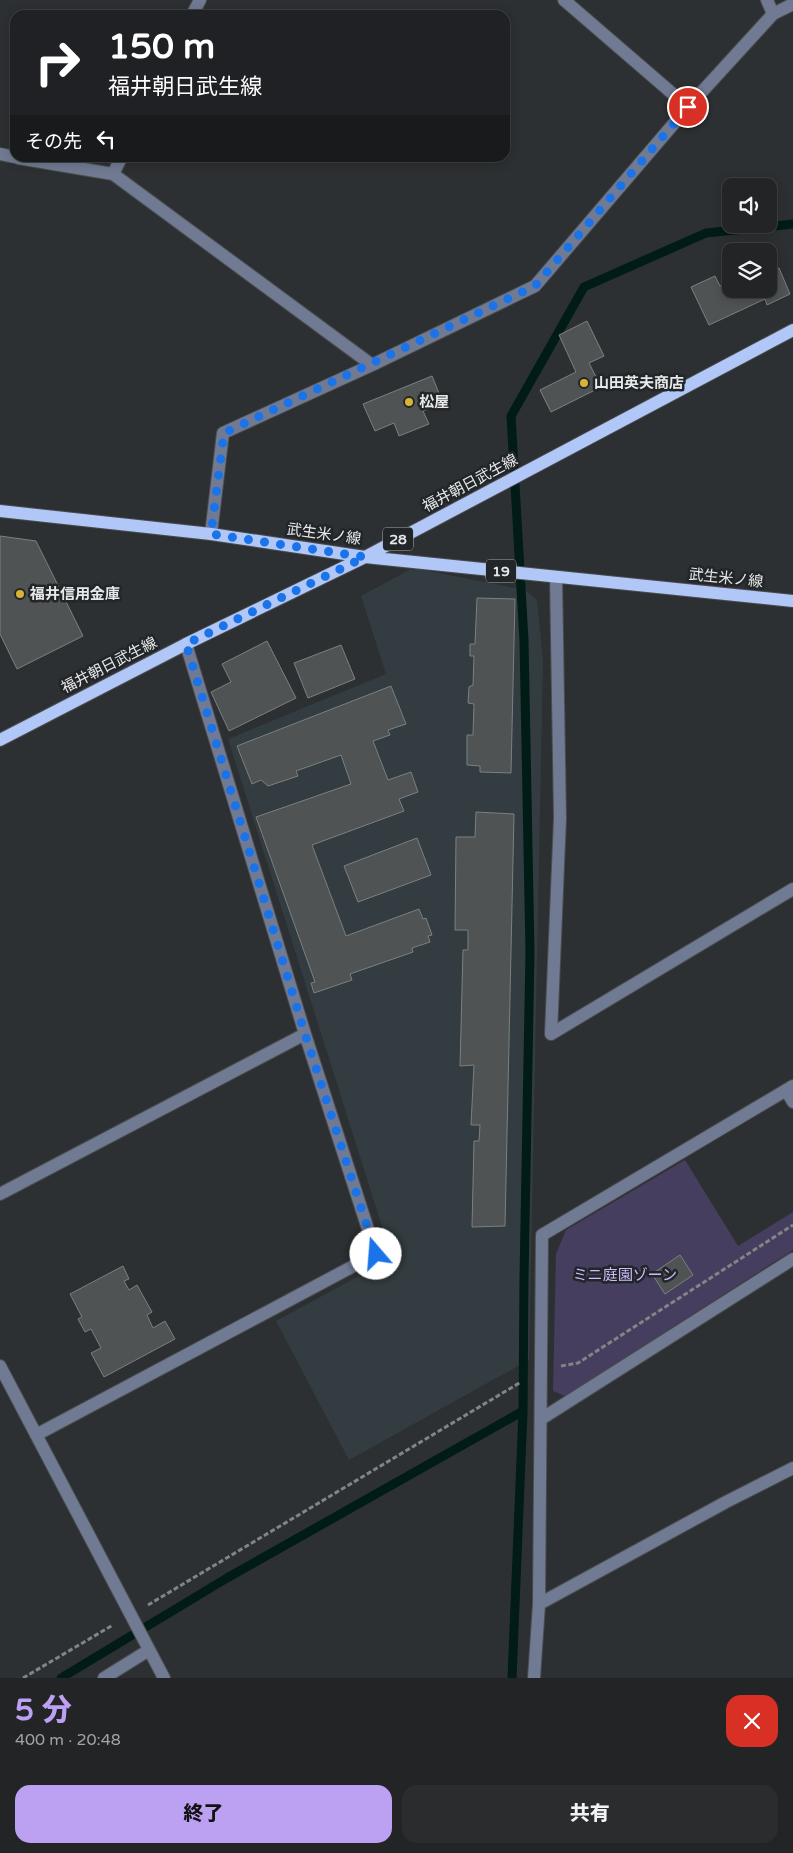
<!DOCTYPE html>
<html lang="ja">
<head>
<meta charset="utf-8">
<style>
  :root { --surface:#222426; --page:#2a2c2e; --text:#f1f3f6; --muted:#a2a4a7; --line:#3f4143; --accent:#bca0f2 }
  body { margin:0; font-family:"Varela Round","Noto Sans JP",sans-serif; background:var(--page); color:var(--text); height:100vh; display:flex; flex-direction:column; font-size:19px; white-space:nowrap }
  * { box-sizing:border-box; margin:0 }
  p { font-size:16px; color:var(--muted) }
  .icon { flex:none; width:28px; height:28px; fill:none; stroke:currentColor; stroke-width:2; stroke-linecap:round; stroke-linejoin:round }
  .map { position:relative; height:1678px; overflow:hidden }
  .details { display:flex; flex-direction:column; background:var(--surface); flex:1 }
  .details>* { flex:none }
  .hud { position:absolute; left:10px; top:10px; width:500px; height:152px; border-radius:15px; box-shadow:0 2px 12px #0003,0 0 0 1px var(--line); background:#202124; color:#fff; overflow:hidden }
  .fabs { position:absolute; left:722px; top:178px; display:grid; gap:10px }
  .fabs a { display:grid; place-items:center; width:55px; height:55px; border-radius:10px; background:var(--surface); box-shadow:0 2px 12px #0003,0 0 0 1px var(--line); font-size:25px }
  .pin { position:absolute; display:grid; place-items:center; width:42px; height:42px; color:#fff; margin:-21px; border:2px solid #fff; border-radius:50%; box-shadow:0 1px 5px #0007 }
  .me { position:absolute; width:55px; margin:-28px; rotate:342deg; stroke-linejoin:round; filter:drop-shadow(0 0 4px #0008) }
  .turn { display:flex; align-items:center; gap:18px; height:105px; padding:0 15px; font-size:22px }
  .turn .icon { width:65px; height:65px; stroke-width:2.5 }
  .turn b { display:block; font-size:35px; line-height:42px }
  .then { display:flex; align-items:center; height:48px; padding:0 15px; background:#0003; gap:10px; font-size:19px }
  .round { display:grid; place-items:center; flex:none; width:52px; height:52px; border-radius:15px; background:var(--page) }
  .head { display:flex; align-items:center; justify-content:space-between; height:85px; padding:0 15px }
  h1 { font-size:30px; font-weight:800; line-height:38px; color:var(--accent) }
  .button { display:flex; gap:10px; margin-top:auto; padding:10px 15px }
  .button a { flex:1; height:58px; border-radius:15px; background:var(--accent); color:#111; font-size:20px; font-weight:800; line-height:58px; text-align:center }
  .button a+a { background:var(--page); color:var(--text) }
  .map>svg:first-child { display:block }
</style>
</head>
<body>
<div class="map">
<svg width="793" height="1678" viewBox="0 0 793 1678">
  <rect width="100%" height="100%" fill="#2d3032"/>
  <path fill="#333c40" d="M413,568L525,590L537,600L543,660L529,1360L349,1460L276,1321L392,1258L228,739L386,674L361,596Z"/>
  <path fill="#463e5e" d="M685,1160L738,1246L793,1212V1250L565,1396L553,1391L556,1254L566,1230Z"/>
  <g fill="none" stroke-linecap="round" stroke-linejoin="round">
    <path stroke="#011b16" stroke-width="9" d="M61,1678L227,1578L523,1411
      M512,1678L523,1411L524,1279L530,952L524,640L511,416L584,287L706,233L793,224"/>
  </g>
  <path fill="#4f5354" stroke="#7c8081" d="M779,268L790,294L767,305L765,299L709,325L691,287L715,276L720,286L731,281V289H769V269Z
    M587,321L604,356L589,363L601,387L551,412L540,390L576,372L559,335Z
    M432,376L443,403L423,411L429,424L399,436L394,423L375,431L363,404Z
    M0,536L36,541L83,636L17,669L0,634Z
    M477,598L515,599L511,773L480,772V766L467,765V735H473L474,704L468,703L469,687L473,685L474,656H470V644H475Z
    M267,641L296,698L229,731L211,692L231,682L222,664Z
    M341,645L355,679L308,698L294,663Z
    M391,686L406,724L388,730L390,735L373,741L388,780L411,772L418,792L399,799L404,811L312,845L346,936L419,909L423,919L426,918L432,935L428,936L430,942L412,948L413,952L350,974L352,980L314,993L311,983L315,982L256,817L351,784L341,755L296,771L298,776L268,786L261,780L252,784L237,746Z
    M476,812L514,814L505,1226L472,1227L474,1141H479L480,1125H471L474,1065L460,1066L463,950H468V930H455L456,837H475Z
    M417,838L431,875L358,902L344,866Z
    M680,1255L693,1275L665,1294L652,1274Z
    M123,1266L129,1279L124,1281L129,1290L137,1285L152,1312L147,1315L153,1328L165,1321L175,1339L104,1377L91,1353L101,1348L91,1329L85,1332L78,1319L82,1317L70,1294Z"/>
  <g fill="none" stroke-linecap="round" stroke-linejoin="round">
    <defs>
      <path id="minor" d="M564,0L688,107
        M767,0L773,14
        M192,15L200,0
        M0,154L15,157
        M18,158L113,174L372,365
        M113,174L121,158
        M211,534L223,433L372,365L535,286L688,107L773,14L793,4
        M551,1034L560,818L556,577
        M551,1034L793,889
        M786,1090L793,1102
        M0,1194L305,1034
        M0,1366L164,1678
        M541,1419L793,1259
        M36,1435L376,1254L305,1034L186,644
        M539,1604L726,1502L793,1468
        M104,1678L149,1650
        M534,1678L539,1604L542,1235L793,1086"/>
      <path id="major" d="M0,511L211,534L365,557L793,601
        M0,740L186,644L365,557L793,330"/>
    </defs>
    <use href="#minor" stroke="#4b4d4f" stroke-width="14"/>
    <use href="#major" stroke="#4b4d4f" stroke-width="14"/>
    <path stroke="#828486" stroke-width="3" stroke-dasharray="5 2.5" stroke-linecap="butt" d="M561,1366L578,1363L793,1225
      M148,1605L521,1382
      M23,1678L113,1625"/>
    <use href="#minor" stroke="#707b93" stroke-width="12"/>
    <use href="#major" stroke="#b1c7f7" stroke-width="12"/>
  </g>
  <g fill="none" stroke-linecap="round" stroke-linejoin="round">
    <path stroke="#1a73e8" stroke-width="9" stroke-dasharray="0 16.2" d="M376,1254L305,1034L186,644L365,557L211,534L224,433L535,286L688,107"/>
  </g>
  <g fill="#d8b434" stroke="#232628" stroke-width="2">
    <circle cx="584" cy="383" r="5"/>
    <circle cx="409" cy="402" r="5"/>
    <circle cx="20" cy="594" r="5"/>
  </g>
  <g text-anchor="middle" stroke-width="5" stroke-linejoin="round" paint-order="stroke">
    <g fill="#232628" stroke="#acaeb0" stroke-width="1">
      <rect x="383" y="527.5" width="30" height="23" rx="4"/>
      <rect x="486" y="559.5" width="30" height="23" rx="4"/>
    </g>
    <g font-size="14" font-weight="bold" fill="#e6e8ea">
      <text x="398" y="544">28</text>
      <text x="501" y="576">19</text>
    </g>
    <g font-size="15" font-weight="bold" fill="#e6e8ea" stroke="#232628" text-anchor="start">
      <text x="594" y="388">山田英夫商店</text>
      <text x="419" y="407">松屋</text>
      <text x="30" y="599">福井信用金庫</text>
    </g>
    <g font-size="15" fill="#e6e8ea" stroke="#232628">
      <text transform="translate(470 483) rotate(-28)" y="5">福井朝日武生線</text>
      <text transform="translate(324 534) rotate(8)" y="5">武生米ノ線</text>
      <text transform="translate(726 578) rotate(6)" y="5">武生米ノ線</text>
      <text transform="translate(109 665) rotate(-27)" y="5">福井朝日武生線</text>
    </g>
    <g font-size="15" fill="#cbbdff" stroke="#232628">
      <text x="625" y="1280">ミニ庭園ゾーン</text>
    </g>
  </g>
</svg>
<div class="fabs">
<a><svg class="icon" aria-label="sound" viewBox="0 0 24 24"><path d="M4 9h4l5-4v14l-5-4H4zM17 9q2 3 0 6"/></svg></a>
<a><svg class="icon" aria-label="layers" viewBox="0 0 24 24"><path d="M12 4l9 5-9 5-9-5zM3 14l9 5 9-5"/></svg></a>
</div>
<div class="pin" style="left:688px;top:107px;background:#d93025"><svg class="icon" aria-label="arrive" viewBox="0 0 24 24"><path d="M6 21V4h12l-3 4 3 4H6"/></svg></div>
<svg class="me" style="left:376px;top:1254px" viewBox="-20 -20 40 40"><circle r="19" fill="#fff"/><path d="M0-13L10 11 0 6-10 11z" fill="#1a73e8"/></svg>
<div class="hud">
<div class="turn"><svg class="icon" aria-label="right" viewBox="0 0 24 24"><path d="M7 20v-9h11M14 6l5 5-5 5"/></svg><div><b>150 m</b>福井朝日武生線</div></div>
<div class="then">その先<svg class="icon" aria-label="left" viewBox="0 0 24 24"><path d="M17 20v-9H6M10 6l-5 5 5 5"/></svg></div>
</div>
</div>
<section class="details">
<div class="head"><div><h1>5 分</h1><p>400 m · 20:48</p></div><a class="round" style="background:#d93025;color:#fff"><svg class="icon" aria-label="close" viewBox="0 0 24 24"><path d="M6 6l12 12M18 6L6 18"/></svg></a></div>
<div class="button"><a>終了</a><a>共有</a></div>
</section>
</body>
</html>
